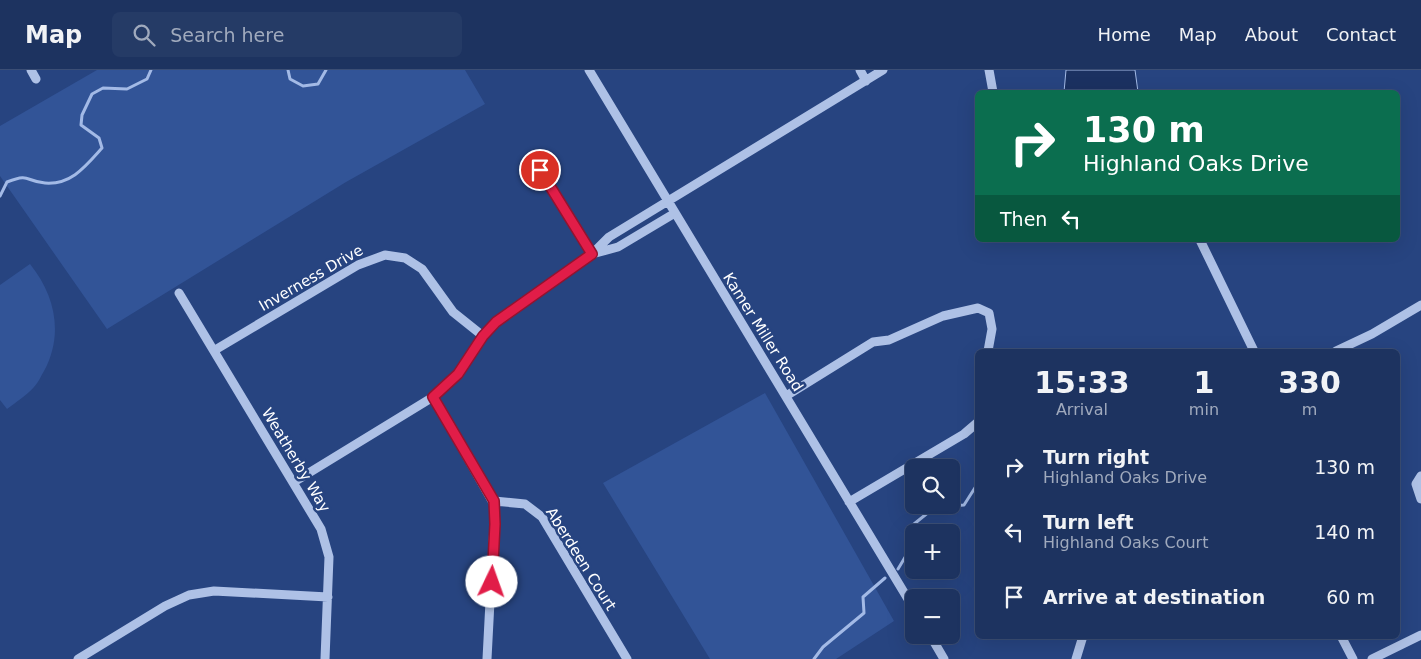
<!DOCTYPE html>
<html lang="en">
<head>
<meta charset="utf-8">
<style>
  :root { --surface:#1d3360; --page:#253b66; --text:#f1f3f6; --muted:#a0aabd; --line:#3b4e75 }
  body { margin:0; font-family:"DejaVu Sans",sans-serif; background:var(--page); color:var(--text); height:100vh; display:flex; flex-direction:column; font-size:19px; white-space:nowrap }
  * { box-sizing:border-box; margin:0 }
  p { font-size:16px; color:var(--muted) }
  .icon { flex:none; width:28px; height:28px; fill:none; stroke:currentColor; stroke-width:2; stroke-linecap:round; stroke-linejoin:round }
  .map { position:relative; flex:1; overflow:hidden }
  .panel { position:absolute; left:975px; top:279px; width:425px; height:290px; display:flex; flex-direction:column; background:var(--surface); border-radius:8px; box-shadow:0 5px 20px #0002,0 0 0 1px var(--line) }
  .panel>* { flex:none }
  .banner { position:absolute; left:975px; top:20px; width:425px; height:152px; border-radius:8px; box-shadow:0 5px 20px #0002,0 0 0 1px var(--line); background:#0b6e4f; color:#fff; overflow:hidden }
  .tools { position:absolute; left:905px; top:389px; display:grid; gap:10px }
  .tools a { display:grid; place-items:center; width:55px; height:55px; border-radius:8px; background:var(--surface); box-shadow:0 5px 20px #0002,0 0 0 1px var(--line); font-size:25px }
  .pin { position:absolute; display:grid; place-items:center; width:42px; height:42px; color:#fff; margin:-21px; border:2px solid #fff; border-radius:50%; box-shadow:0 1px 5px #0007 }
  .me { position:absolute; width:55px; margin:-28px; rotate:3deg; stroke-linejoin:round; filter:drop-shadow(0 0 4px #0008) }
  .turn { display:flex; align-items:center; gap:18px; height:105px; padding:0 25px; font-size:22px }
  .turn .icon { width:65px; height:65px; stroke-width:2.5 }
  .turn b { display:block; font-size:35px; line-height:42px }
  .then { display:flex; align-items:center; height:48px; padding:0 25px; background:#0003; gap:10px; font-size:19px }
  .eta { display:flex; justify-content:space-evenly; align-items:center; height:85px; text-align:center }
  .eta b { font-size:30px; font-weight:800; line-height:35px }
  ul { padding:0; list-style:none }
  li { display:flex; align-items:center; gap:15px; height:65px; padding:0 25px }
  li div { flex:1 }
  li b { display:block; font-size:19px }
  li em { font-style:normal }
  header { display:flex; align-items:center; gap:30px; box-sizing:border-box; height:70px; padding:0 25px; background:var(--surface); border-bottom:1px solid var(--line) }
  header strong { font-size:24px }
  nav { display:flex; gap:28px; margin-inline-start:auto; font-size:18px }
  .search { width:350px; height:45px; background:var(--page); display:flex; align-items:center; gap:12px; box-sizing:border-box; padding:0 18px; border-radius:8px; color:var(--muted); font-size:19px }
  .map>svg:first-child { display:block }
</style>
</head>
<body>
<header>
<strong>Map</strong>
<div class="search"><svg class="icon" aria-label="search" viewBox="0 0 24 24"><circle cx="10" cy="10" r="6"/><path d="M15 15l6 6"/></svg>Search here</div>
<nav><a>Home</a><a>Map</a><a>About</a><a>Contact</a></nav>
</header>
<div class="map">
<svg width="1421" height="589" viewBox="0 0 1421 589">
  <rect width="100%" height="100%" fill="#274480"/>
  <path fill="#325497" d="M97,0H465L485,34L346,112L107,259L0,106V56Z
    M30,194C55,225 64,264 44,301C41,306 38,313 34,317C26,326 16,332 7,339L0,330V215Z
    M765,323L894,551L836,589H710L603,413Z"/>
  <path fill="#1b3161" stroke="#a3bae6" d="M1066,0H1135L1138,22H1064Z"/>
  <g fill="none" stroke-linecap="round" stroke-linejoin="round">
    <path stroke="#a3bae6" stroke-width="3" d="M288,0L290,9L303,16L318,14L326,0
      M0,126L7,112C31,103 24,111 45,113C71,115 85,97 102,78L99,68L81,55L82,45L92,24L103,18L127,19L147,9L151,0
      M898,499L910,479L914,454L935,437L964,435L978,413
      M814,589L823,577L864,543L863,527L885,508"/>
    <path stroke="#aec1e6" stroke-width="9" d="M31,0L36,9
      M589,0L914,539
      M860,0L866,11
      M989,0L993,22
      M532,86L592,184
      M1200,170L1254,281
      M592,184L618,177L675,143
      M179,223L321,459L329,487L325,589
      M215,280L358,195L385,185L405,188L422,199L453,242L483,266
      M1336,281L1372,264L1421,235
      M786,326L873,272L889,270L943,246L978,238L989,243L992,259L988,281
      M433,327L495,436L487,589
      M1421,406L1416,414L1421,429
      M294,412L433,327L458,304L483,266L496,253L592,184L609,167L883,0
      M494,431L525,434L542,447L627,589
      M849,432L964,364L978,352
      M930,565L944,589
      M1341,566L1353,589
      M78,589L165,536L189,525L214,521L328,527
      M1076,589L1083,566
      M1372,589L1421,565"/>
  </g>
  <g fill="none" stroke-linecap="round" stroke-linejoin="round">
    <defs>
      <path id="route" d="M492,512L495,454L494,431L433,327L458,304L483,266L496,252L592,184L540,100"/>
    </defs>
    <use href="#route" stroke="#92132f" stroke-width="12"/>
    <use href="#route" stroke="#e11d48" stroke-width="9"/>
  </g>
  <g text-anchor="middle" stroke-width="5" stroke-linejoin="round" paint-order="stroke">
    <g font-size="15" fill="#fff" stroke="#274480">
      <text transform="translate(311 208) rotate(-30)" y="5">Inverness Drive</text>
      <text transform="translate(763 262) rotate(58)" y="5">Kamer Miller Road</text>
      <text transform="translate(296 390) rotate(59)" y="5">Weatherby Way</text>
      <text transform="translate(581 489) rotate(58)" y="5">Aberdeen Court</text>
    </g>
  </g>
</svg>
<div class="tools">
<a><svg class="icon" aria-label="search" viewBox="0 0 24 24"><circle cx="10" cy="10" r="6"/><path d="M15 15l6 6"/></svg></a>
<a>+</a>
<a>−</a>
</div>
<div class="pin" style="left:540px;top:100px;background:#d93025"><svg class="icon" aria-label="arrive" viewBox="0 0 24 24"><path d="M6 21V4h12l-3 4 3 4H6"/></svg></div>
<svg class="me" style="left:492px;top:512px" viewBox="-20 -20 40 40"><circle r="19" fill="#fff"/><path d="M0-13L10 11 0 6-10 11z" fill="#e11d48"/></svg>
<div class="banner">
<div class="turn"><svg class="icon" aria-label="right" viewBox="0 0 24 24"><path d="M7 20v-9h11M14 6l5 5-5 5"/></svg><div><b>130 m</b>Highland Oaks Drive</div></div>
<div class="then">Then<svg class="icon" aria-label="left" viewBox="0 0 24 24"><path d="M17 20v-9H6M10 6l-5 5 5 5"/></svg></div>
</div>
<section class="panel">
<div class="eta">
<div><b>15:33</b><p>Arrival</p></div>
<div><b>1</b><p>min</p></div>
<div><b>330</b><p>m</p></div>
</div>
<ul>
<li><svg class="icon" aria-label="right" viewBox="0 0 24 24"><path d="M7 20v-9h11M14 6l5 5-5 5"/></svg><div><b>Turn right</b><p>Highland Oaks Drive</p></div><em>130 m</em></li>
<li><svg class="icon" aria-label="left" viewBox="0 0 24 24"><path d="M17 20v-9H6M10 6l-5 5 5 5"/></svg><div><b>Turn left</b><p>Highland Oaks Court</p></div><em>140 m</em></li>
<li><svg class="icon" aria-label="arrive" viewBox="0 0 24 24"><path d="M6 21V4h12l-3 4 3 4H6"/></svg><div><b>Arrive at destination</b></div><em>60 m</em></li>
</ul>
</section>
</div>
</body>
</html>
